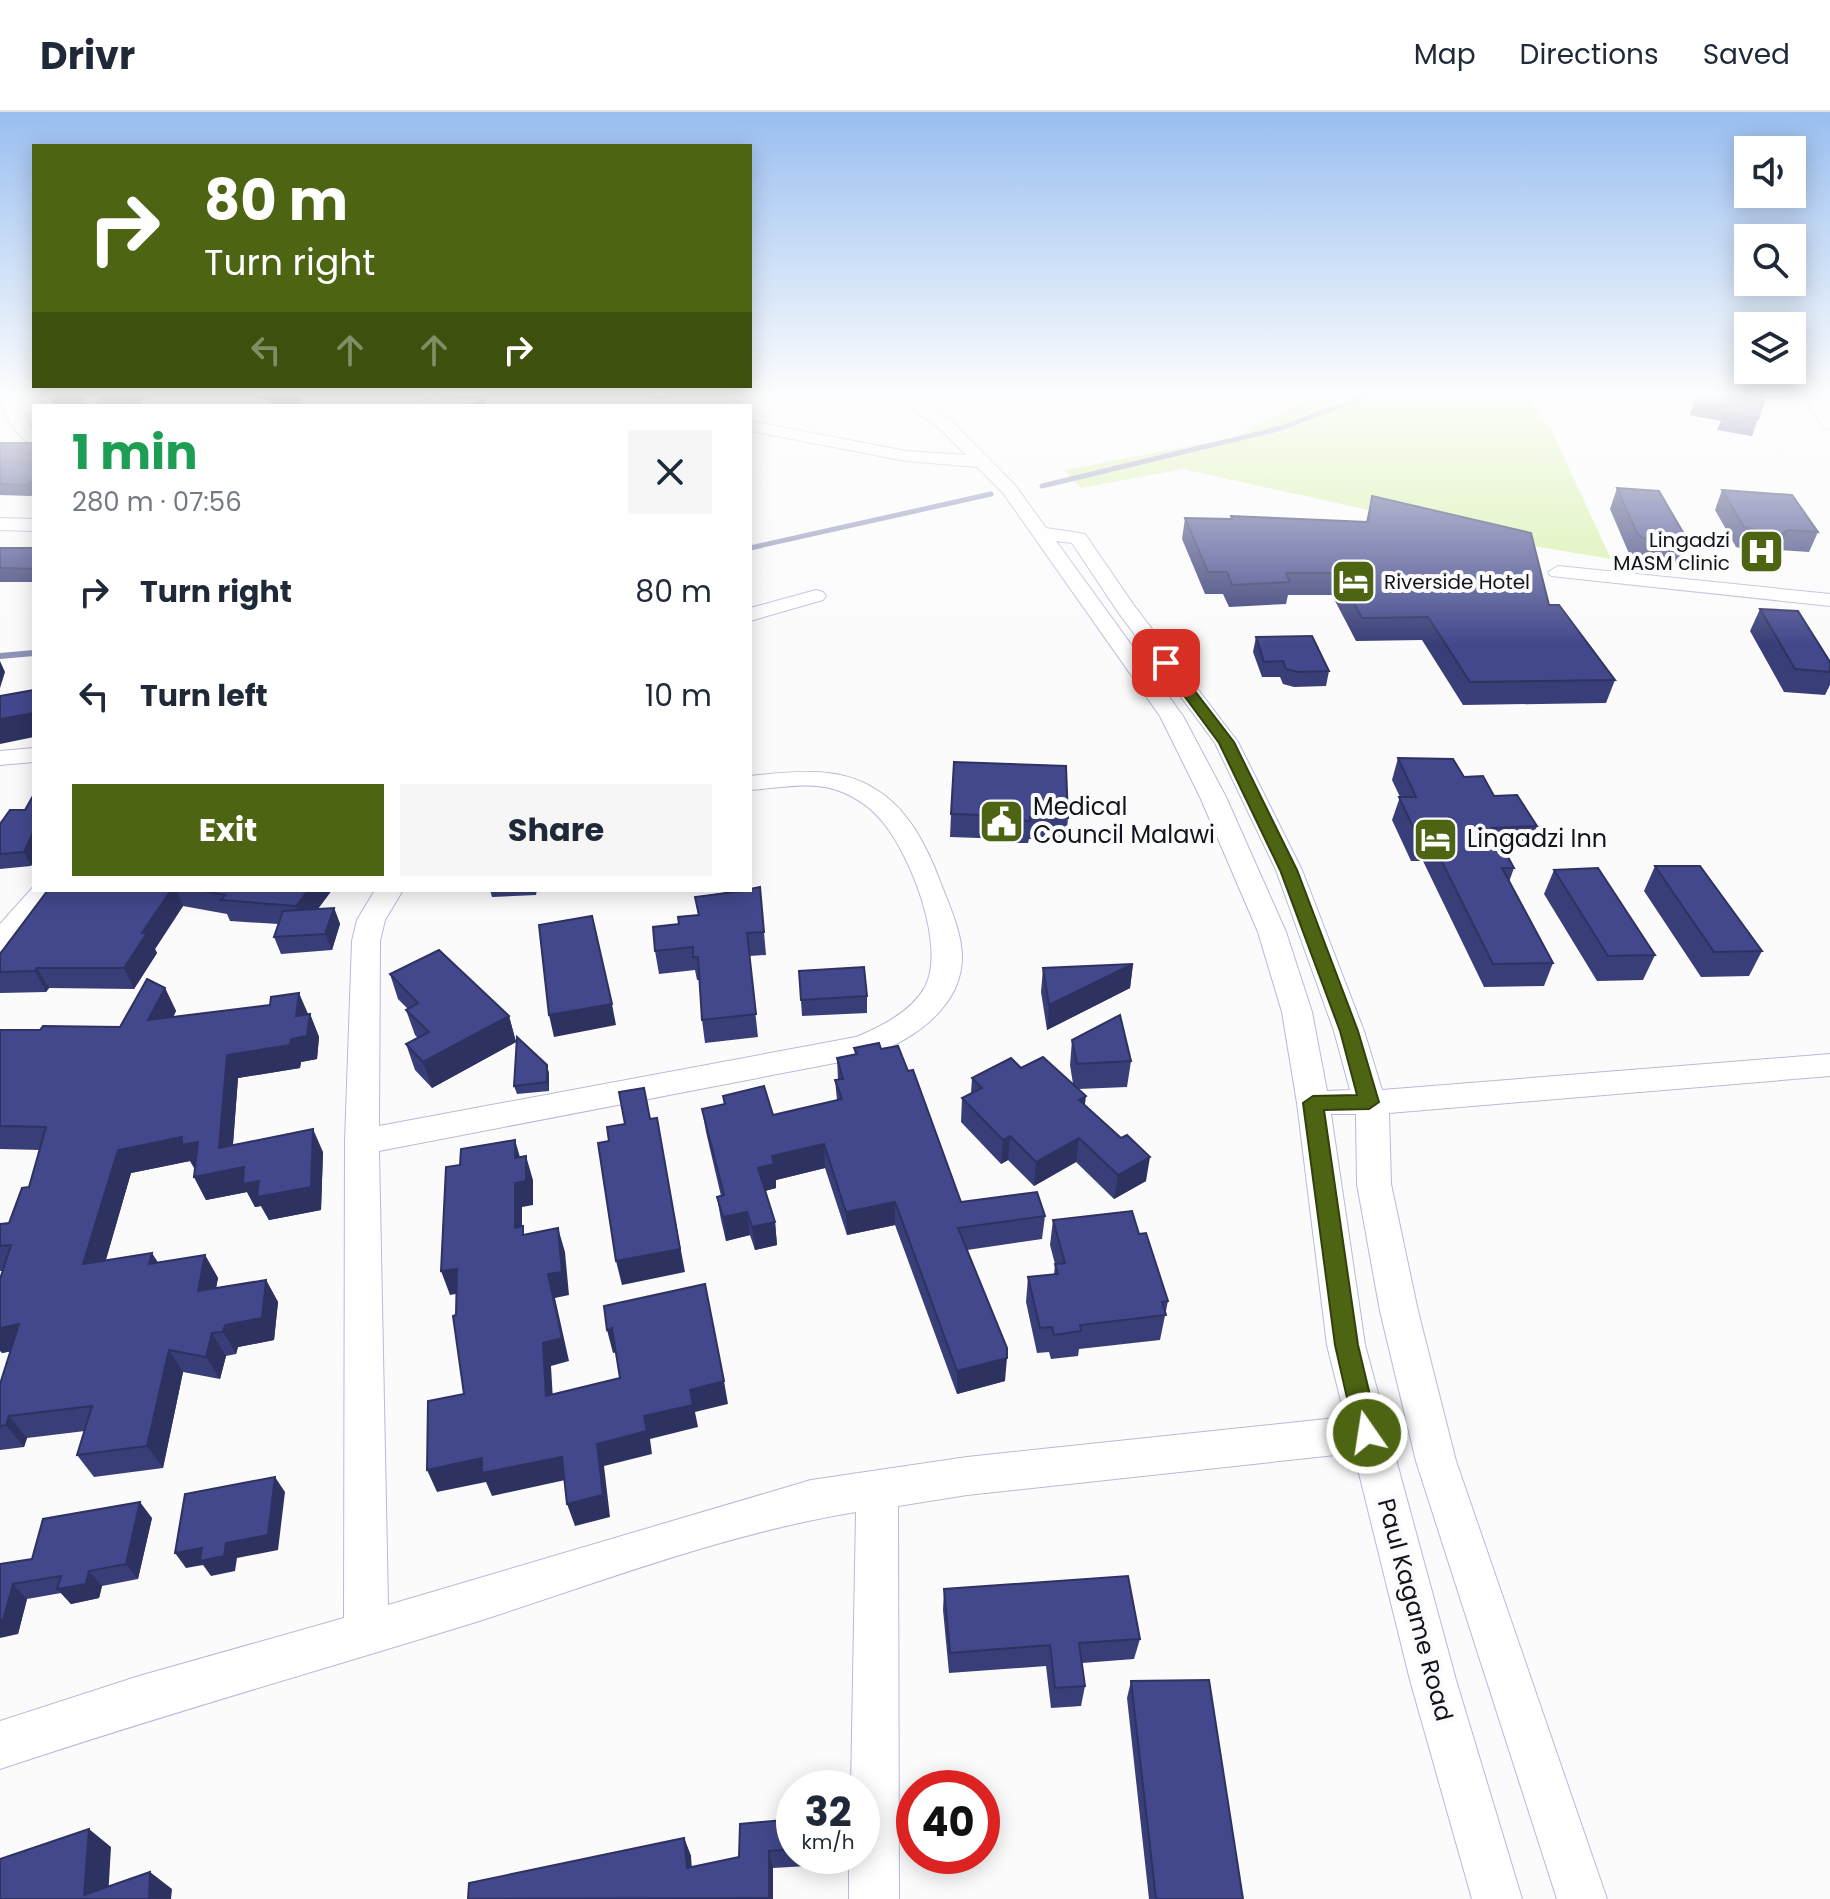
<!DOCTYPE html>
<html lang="en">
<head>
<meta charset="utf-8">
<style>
  :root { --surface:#fff; --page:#f6f6f7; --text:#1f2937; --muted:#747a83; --line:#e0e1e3; --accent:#4d6412 }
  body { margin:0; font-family:Poppins,sans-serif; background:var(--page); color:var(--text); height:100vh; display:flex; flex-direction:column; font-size:30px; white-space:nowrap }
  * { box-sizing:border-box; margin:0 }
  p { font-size:26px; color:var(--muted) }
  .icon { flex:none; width:44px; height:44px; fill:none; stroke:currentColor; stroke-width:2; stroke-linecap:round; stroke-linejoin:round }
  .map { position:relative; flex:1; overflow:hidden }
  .drawer { position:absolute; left:32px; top:292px; width:720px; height:488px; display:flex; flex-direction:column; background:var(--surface); border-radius:0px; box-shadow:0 4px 20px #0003 }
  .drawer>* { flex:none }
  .banner { position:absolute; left:32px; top:32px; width:720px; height:244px; border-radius:0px; box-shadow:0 4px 20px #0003; background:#4d6412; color:#fff; overflow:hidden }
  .controls { position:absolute; left:1734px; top:24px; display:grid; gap:16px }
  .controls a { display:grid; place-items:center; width:72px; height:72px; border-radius:0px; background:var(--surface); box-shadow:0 4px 20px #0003; font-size:40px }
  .speed { position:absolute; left:776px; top:1658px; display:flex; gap:16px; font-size:40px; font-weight:700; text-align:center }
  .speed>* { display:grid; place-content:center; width:104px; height:104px; border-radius:50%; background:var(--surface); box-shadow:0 4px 20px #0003; line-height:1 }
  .speed small { font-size:20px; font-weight:400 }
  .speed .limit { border:12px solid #d22; background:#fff; color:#111 }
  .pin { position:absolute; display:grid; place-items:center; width:68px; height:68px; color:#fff; margin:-34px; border-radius:16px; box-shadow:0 4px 12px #0006 }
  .me { position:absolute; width:88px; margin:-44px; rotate:347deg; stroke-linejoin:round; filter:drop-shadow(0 0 6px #0008) }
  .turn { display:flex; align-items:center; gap:28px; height:168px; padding:0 40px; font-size:36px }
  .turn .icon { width:104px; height:104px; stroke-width:2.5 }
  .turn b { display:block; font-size:56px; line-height:68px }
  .lanes { display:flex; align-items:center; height:76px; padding:0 40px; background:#0003; justify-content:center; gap:40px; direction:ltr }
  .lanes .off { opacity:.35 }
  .round { display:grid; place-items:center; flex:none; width:84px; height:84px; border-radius:0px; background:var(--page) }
  .summary { display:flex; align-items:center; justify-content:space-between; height:136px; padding:0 40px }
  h1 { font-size:48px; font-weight:700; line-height:60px; color:#1e9e55 }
  .button { display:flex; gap:16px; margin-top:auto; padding:16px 40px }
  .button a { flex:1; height:92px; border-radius:0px; background:var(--accent); color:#fff; font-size:32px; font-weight:700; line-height:92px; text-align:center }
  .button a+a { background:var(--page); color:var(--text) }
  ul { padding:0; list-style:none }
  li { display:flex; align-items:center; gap:24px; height:104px; padding:0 40px }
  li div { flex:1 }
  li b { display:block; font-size:30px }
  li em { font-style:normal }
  header { display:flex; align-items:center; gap:48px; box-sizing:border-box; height:112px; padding:0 40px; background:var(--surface); border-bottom:2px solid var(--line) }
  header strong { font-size:38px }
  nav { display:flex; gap:44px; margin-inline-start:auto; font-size:28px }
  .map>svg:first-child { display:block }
</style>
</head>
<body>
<header>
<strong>Drivr</strong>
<nav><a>Map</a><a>Directions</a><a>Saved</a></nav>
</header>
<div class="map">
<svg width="1830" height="1787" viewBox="0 0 1830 1787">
  <rect width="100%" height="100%" fill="#fbfbfb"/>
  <path fill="#d5f0a6" d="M1317,282H1523L1551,317L1611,447L1527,433L1183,357L1081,376L1064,358L1233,326Z"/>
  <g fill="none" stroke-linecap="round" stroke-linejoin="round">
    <path stroke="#8e94b8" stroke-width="5" d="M1042,374L1278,317L1372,282
      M750,436L991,382"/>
    <path stroke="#8e94b8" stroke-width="6" d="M0,544L34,541"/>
    <defs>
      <path id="minor" d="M0,282H11L34,320V332C17,327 0,300 0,282Z
        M575,282H591L587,294H571Z
        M893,282H912L950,307L1015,373L1046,416L1085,422L1133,492L1238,630L1302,758L1364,919L1382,978L1830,942V964L1389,1001L1391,1072L1418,1199L1456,1349L1607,1787H1557L1416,1349L1380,1199L1357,1072L1356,1002H1331L1365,1233L1456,1568L1522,1787H1472L1410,1568L1354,1341L967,1383L898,1394L899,1787H849V1744H862V1676H851L856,1400C727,1421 601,1470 476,1510C318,1559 158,1604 0,1657V1609L139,1564L344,1506L345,1030L352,829L357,808L375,778H403L385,808L380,829L379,1014L856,925C881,915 911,900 925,875C946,835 912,747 885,713C874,698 859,687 842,680C814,668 779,676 750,678V664C792,660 837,653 875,677C908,696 927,735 940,769C949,793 962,820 962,845C962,898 906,933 861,946L379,1039L388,1493L811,1368L967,1345L1345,1305L1327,1233L1297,991L1282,900L1258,820L1200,685L1160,604L1003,381L977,355L906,349L750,319V309L906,339L966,343L938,315ZM1056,429L1072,431L1118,500L1215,631L1276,758L1334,919L1350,978L1327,979L1312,900L1286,820L1226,685L1183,604Z
        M1801,282H1816L1830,301V317L1824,316Z
        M434,287L470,289L478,294H407L409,291Z
        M0,406L34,407V419L0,418Z
        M1558,454L1830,482V494L1551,464L1548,460Z
        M816,478L823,480L826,484L823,488L750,509V496Z
        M34,636V650L0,653V639Z
        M34,774V778H59L10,837L0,839V812Z"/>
    </defs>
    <use href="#minor" stroke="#b6bbd9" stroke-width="2"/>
    <use href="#minor" fill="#fff" fill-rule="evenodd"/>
  </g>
  <path fill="#393e78" d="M253,282H300L301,294H276Z
    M441,282H490L472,287L443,285Z
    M649,282H680L679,285L650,286Z
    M1697,282H1766L1752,324L1717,318L1721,309L1690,303Z
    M0,331H34V381L31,384L0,383Z
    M1617,376L1688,429L1679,451L1635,448L1630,444L1610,397Z
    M1722,378L1818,420L1809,440L1779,438L1770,444L1736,435L1715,398Z
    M1372,384L1549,493L1615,568L1606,591L1463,593L1422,528L1356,529L1332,483H1288L1286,492L1229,495L1223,482H1205L1182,427L1185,406L1231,407V404L1366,410Z
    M0,436H34V470H0Z
    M1760,497L1830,550V573L1825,583L1784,580L1750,519Z
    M1256,525L1329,559L1326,574L1294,575L1283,572L1280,565H1262L1253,540Z
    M1398,646L1464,665L1537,714L1529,737H1504L1514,756L1509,770L1553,851L1544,874L1484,875L1423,749H1411L1392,708L1400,685L1392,668Z
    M34,682V748L31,754L0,757V712L25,698Z
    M951,702L1068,706L1066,729L1029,727L1028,731H1006V727L950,725Z
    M1655,754L1762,839L1749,864L1701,865L1644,779Z
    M1554,758L1655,843L1643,868L1597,869L1544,782Z
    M760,775L766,843L749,844L758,925L705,931L702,908L699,868H697L695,858L659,862L655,839L679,812L698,803L695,785Z
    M48,778H332L318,797L334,796L340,812L332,838L281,842L274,825L278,812L230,809L227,802L183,794L155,837L157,841L134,877L49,876L46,880L0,881V842Z
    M490,778H537L536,783L492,785Z
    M1133,852L1130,876L1047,918L1041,880L1043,856Z
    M799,859L867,884V901L802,904Z
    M390,862L509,904L516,930L432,976L415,958L406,932L418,926L415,923L406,898L408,897L398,887Z
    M165,876L176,899L173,905L310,902L319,925L317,947L301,950L300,956L238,966L233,1033L323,1040L321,1098L269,1108L261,1094L255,1095L247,1080L206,1088L194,1065L195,1056L190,1049L131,1061L106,1148L158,1150L205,1143L218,1166L216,1176L266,1168L278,1190L274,1228L238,1235L236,1242L226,1244L220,1267L183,1260L163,1356L94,1365L77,1343L85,1319L27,1326L24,1335L0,1338V1272L11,1239L2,1241L3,1159H0V1112L9,1111L29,1075L40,1038L0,1037V918L120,915Z
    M1072,928L1131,949L1127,975L1078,977L1085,993L1146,1069L1114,1087L1076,1050L1034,1074L1008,1048L1001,1052L961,1010L962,986L971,981L972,966L1021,956L1073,972L1070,953Z
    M854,936L881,937L961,1090L1045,1104L1042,1127L967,1138L1005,1269L957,1282L895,1113L847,1123L825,1056L776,1068V1076L765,1079L775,1110L777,1133L755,1138L750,1123L726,1129L721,1108L717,1085L721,1084L706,1020L702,997L724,992L723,984L773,1003L837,988L835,968H838L837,946L855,943Z
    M547,953L549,962V979L517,982L514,974Z
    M1053,1108L1168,1189L1160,1228L1079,1237L1078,1244L1051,1247L1049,1240L1037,1241L1026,1190L1028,1165L1054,1163L1055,1152L1050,1133Z
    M152,1406L138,1467L102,1474L99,1486L71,1492L61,1481L27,1487L18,1522L0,1452L32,1447Z
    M944,1477L1140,1527L1134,1547L1082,1551L1085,1574L1081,1594L1051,1596L1046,1554L949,1561L943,1498Z
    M1131,1569L1243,1787H1149L1127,1586Z
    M794,1707V1744H807V1754L773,1756V1787H468L684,1726L691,1744V1755L739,1745Z"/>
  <path fill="#2e3261" d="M136,282H149L139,294H126Z
    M471,282H490L472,287Z
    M34,367V381L31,384L26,373Z
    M1788,418L1779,438L1770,444L1779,424Z
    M0,549L5,560L0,576Z
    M34,601V625L0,632V607Z
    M34,718V748L31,754L24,740Z
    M171,778H176L183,794L155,837L157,841L134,877L124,856L142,821Z
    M309,778H332L304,815L296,794Z
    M334,796L340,812L332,838L325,822Z
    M1133,852L1130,876L1047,918L1049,893Z
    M37,856L49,876L46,880L35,859Z
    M165,876L176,899L160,931L148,908Z
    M299,881L309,904L310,902L319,925L317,947L301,950L300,956L238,966L231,1057L313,1017L323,1040L321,1098L269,1108L261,1094L255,1095L247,1080L206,1088L194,1065L219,1036L227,943L296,904Z
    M612,892L616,913L554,925L549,903Z
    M509,904L516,930L432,976L423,950Z
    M547,953L549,962V979L547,970Z
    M1086,984L1083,1008L1079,988Z
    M1010,1024L1008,1048L1001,1052L1003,1028Z
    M182,1025L198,1030L210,1053L194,1056L190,1049L131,1061L98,1174L83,1152L118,1038Z
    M1079,1026L1076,1050L1034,1074L1036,1050Z
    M515,1028L522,1052L515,1046Z
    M661,1030L685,1160L622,1173L616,1149Z
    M824,1032L825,1056L776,1068V1076L761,1080L758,1056L772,1044Z
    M526,1044L533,1068V1093L522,1095V1139L515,1116V1071Z
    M1150,1045L1146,1069L1114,1087L1118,1063Z
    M895,1090V1113L847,1123L846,1100Z
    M747,1100L750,1123L726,1129L723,1105Z
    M775,1110L777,1133L755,1138L752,1115Z
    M558,1116L565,1140L569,1183L555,1186L569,1249L551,1254L554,1306L546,1284L543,1231L548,1162Z
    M152,1141L166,1163L149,1152Z
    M205,1143L218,1166L211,1202L198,1179Z
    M457,1157L466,1180L450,1183L441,1159Z
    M266,1168L278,1190L274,1228L238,1235L236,1242L223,1220L225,1213Z
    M19,1212L36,1235L2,1241L0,1239V1216Z
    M612,1216L618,1240L613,1241L607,1218Z
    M212,1221L226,1244L220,1267L206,1245Z
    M169,1238L183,1260L163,1356L147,1334Z
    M1007,1246L1005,1269L957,1282V1259Z
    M724,1269L728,1292L695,1300L698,1315L650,1327L652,1342L604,1354L610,1405L575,1414L567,1392L597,1332L690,1278Z
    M9,1304L27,1326L24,1335L6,1313Z
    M562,1345L570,1367L492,1384L486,1370L437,1380L427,1358L482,1346Z
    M275,1365L285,1380L278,1438L237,1446L235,1459L211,1464L203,1453L186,1456L175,1441L226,1431Z
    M140,1390L152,1406L138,1467L126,1452Z
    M89,1459L102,1474L99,1486L71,1492L57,1477Z
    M13,1472L27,1487L18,1522L0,1526V1508Z
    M89,1717L111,1735L108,1787L84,1783Z
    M684,1726L691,1744L693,1773L687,1756Z
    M769,1739L773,1756V1787L769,1786Z
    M150,1760L172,1777L171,1787H149Z"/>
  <path fill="#42488b" stroke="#2e3261" stroke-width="2" d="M57,282H79L86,294H53Z
    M105,282H136L126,294H94Z
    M269,282H298L300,294H292Z
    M1697,282H1766L1758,307L1724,301L1728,293L1696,286Z
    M484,288L486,294H465Z
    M0,331H34V367L26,373L0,372Z
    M1617,376L1659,379L1688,429L1643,426L1638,423Z
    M1722,378L1792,383L1818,420L1788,418L1779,424L1744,415Z
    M1372,384L1531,421L1549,493H1559L1615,568L1470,570L1428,505L1362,506L1337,461H1286L1290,470L1232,473L1227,460H1208L1185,406L1232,407L1231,404L1368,410Z
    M0,436H34V457L0,456Z
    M1760,497L1798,499L1830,550V560L1795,557Z
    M1312,524L1329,559L1298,560L1286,557L1283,549L1264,550L1256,525Z
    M34,578V601L0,607V584Z
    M1398,646L1453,647L1464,665L1483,664L1494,684L1517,683L1537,714L1492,716L1514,756H1502L1553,851L1493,852L1430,726H1418L1399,685H1416Z
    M954,650L1066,654L1068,706L1030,705V709L1008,708L1007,704L951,702Z
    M34,682V718L24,740L0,742V712L10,698H25Z
    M1655,754H1700L1762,839L1714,840Z
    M1598,756L1655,843L1608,844L1554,758Z
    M760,775L764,820L747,821L756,902L702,908L698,845H693V835L655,839L653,815L679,812L678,805L699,803L695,785L750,778V777Z
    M48,778H171L142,821H147L124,856H37L35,859L0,860V842Z
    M198,778H309L296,794L221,788L225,783Z
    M334,796L325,822L274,825L283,799Z
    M592,804L612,892L549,903L539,813Z
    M439,838L509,904L423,950L406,932L429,920L406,898L418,891L390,862Z
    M1133,852L1049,893L1043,856Z
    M864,855L867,884L801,888L799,859Z
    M147,867L165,876L148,908L270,893L271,885L299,881L296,904L310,902L307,924L291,927L290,933L227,943L219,1036L313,1017L311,1075L257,1085L259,1069L243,1072L244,1055L194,1065L198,1030L182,1033V1025L118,1038L83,1152L152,1141L149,1152L205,1143L198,1179L266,1168L262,1206L225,1213L223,1220L212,1221L206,1245L169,1238L147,1334L77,1343L92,1294L9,1304L6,1313L0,1314V1272L19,1212L0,1216V1167L11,1133L0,1134V1112L9,1111L22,1076L29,1075L46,1015L0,1014V918H40L43,914L120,915Z
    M1120,903L1131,949L1077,952L1072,928Z
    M517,925L547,953V970L514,974Z
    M879,931L881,937L898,934L908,959L913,958L961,1090L1037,1080L1045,1104L958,1116L1007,1236V1246L957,1259L895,1090L846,1100L824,1032L772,1044L774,1052L758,1056L775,1110L752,1115L747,1100L723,1105L717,1085L724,1083L702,997L725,992L723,984L764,974L773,1003L842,987L835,968L843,967L837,946L857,942L854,936Z
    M1043,945L1086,984L1079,988L1121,1026L1127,1023L1150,1045L1118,1063L1079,1026L1036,1050L1010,1024L1003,1028L962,986L982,976L972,966L1011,946L1021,956Z
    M644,976L650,1007L657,1006L680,1137L616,1149L598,1031L609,1029L607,1015L625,1012L619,980Z
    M515,1028V1046L526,1044V1069L515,1071V1116L523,1114V1123L558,1116L562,1160L548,1162L562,1226L543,1231L546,1284L620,1266L612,1216L607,1218L604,1194L705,1172L724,1269L690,1278L693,1293L644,1304L647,1319L597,1332L603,1383L567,1392L562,1345L482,1361V1346L427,1358L428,1289L464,1282L453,1204L456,1203L457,1157L441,1159L446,1055L460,1053L461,1037Z
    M1132,1099L1139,1122L1146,1121L1168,1189L1162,1190L1166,1203L1080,1213L1081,1219L1054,1223L1052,1215L1040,1216L1028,1165L1058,1162L1055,1152L1065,1151L1053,1108Z
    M275,1365L268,1423L226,1431L224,1444L200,1449L202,1436L175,1441L185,1382Z
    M140,1390L126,1452L89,1459L86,1472L57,1477L61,1464L13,1472L3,1508H0V1452L32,1447L43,1407Z
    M1128,1464L1140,1527L1079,1531L1085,1574L1055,1576L1050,1533L950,1541L944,1477Z
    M1209,1568L1243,1787H1156L1131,1569Z
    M794,1707V1737L769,1739V1786L468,1787L469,1771L684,1726L687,1756L739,1745L740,1712Z
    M89,1717L84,1783L150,1760L149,1787H0V1747Z"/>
  <linearGradient id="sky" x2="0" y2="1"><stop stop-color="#99bef0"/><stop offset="0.53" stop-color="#fdfdfd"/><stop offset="1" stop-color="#fdfdfd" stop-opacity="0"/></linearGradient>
  <rect width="1830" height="533" fill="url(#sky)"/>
  <path fill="#4d6412" stroke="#32410c" stroke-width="2" d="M1166,547L1171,548L1234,630L1297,758L1358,919L1379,990L1369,997L1324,998L1358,1233L1379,1321L1376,1329L1367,1332L1358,1329L1355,1321L1335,1233L1303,991L1313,984L1357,983L1340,919L1280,758L1219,631L1160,551Z"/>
  <defs>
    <symbol id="hospital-square" viewBox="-11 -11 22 22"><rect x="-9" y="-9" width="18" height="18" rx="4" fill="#4d6412" stroke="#fbfbfb"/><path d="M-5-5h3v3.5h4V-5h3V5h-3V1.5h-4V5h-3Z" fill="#fff"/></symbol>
    <symbol id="hotel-square" viewBox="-11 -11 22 22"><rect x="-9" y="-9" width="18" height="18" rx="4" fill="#4d6412" stroke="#fbfbfb"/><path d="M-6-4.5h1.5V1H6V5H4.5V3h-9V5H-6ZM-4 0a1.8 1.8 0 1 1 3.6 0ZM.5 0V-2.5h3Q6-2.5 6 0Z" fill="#fff"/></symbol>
    <symbol id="civic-square" viewBox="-11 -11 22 22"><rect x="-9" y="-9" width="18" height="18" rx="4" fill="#4d6412" stroke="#fbfbfb"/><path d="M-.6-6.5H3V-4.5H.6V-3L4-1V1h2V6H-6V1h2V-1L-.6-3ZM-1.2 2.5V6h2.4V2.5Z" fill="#fff"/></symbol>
  </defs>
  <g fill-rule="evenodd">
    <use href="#hospital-square" x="1736" y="414" width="51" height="51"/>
    <use href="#hotel-square" x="1328" y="444" width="51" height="51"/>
    <use href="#civic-square" x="976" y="684" width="51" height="51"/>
    <use href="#hotel-square" x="1410" y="702" width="51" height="51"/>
  </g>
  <g text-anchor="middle" stroke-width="8" stroke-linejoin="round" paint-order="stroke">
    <g font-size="20" fill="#11131d" stroke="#fbfbfb" text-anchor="end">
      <text x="1730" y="435">Lingadzi<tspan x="1730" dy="23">MASM clinic</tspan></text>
      <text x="1384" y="477" text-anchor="start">Riverside Hotel</text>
    </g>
    <g font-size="24" fill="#11131d" stroke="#fbfbfb" text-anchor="start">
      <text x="1033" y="703">Medical<tspan x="1033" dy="28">Council Malawi</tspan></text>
      <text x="1467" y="735">Lingadzi Inn</text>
    </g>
    <g font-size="24" fill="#11131d" stroke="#fbfbfb">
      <text transform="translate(1415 1498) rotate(75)" y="8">Paul Kagame Road</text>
    </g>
  </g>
</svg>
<div class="controls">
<a><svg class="icon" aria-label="sound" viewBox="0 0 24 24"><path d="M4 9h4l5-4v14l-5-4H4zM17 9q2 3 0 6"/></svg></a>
<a><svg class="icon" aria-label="search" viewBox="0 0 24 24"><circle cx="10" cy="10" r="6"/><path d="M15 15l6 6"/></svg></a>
<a><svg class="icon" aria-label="layers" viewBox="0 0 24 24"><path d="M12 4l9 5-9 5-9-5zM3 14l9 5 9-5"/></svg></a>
</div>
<div class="speed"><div>32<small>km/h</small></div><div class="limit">40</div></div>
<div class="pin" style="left:1166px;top:551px;background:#d93025"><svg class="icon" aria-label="arrive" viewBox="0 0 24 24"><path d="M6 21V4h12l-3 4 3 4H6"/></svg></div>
<svg class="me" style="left:1367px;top:1321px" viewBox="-20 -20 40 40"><circle r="17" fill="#4d6412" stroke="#fff" stroke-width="3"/><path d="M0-11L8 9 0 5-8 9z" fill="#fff"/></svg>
<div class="banner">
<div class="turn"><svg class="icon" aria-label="right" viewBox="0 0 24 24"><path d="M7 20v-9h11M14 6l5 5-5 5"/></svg><div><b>80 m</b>Turn right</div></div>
<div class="lanes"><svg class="icon off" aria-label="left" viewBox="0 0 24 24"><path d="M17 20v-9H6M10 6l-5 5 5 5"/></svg><svg class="icon off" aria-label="ahead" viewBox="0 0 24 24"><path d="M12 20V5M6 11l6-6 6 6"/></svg><svg class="icon off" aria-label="ahead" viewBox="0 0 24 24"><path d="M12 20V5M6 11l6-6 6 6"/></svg><svg class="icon" aria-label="right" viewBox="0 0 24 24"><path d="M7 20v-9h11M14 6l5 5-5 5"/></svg></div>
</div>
<section class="drawer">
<div class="summary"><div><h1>1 min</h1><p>280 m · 07:56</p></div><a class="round"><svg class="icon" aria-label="close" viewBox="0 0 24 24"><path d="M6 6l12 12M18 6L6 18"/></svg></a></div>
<ul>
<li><svg class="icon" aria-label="right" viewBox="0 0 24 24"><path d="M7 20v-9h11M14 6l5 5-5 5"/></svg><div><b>Turn right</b></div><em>80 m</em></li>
<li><svg class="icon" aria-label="left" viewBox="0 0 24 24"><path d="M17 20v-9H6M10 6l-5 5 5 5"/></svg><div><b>Turn left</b></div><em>10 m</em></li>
</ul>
<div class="button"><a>Exit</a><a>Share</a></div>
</section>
</div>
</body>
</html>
